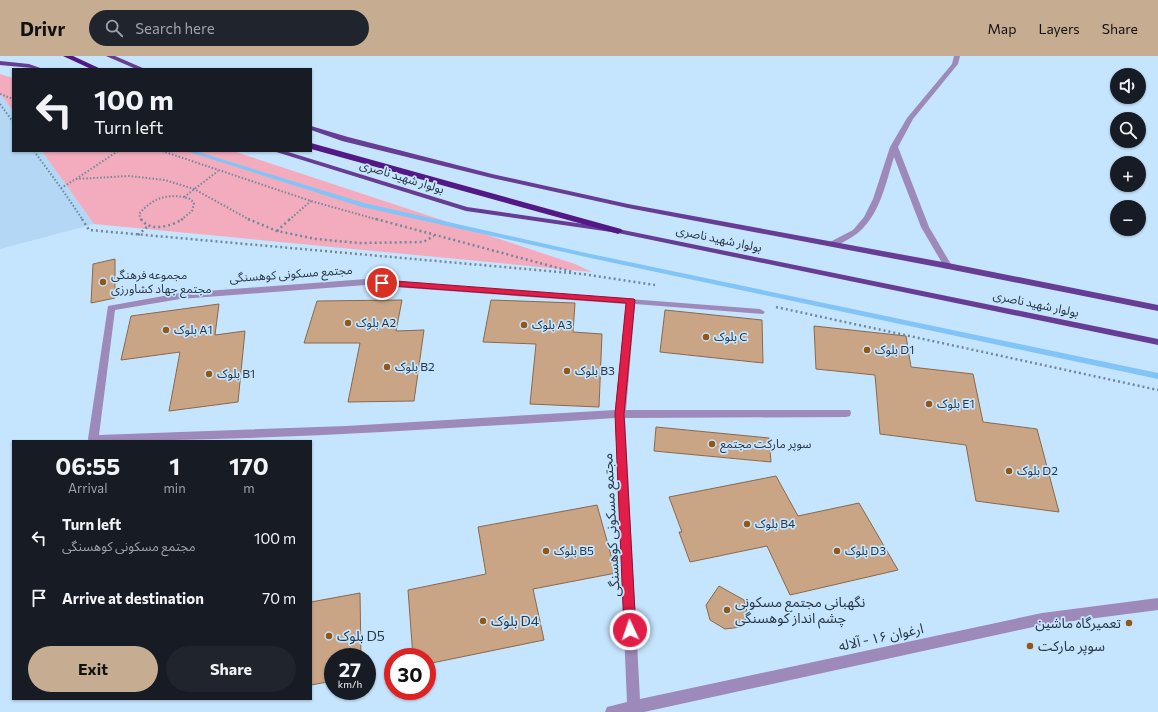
<!DOCTYPE html>
<html lang="en">
<head>
<meta charset="utf-8">
<style>
  :root { --surface:#171b24; --page:#20242c; --text:#f1f3f6; --muted:#9ea1a6; --accent:#c6ad91 }
  body { margin:0; font-family:Commissioner,"Noto Sans Arabic",sans-serif; background:var(--page); color:var(--text); height:100vh; display:flex; flex-direction:column; font-size:15px; white-space:nowrap }
  * { box-sizing:border-box; margin:0 }
  p { font-size:13px; color:var(--muted) }
  .icon { flex:none; width:22px; height:22px; fill:none; stroke:currentColor; stroke-width:2; stroke-linecap:round; stroke-linejoin:round }
  .map { position:relative; flex:1; overflow:hidden }
  .details { position:absolute; left:12px; top:384px; width:300px; height:260px; display:flex; flex-direction:column; background:var(--surface); border-radius:0px; box-shadow:0 1px 3px #0004 }
  .details>* { flex:none }
  .hud { position:absolute; left:12px; top:12px; width:300px; height:84px; border-radius:0px; box-shadow:0 1px 3px #0004; background:#171b24; color:var(--text); overflow:hidden }
  .controls { position:absolute; left:1110px; top:12px; display:grid; gap:8px }
  .controls a { display:grid; place-items:center; width:36px; height:36px; border-radius:50%; background:var(--surface); box-shadow:0 1px 3px #0004; font-size:20px }
  .speed { position:absolute; left:324px; top:592px; display:flex; gap:8px; font-size:20px; font-weight:700; text-align:center }
  .speed>* { display:grid; place-content:center; width:52px; height:52px; border-radius:50%; background:var(--surface); box-shadow:0 1px 3px #0004; line-height:1 }
  .speed small { font-size:10px; font-weight:400 }
  .speed .limit { border:6px solid #d22; background:#fff; color:#111 }
  .pin { position:absolute; display:grid; place-items:center; width:34px; height:34px; color:#fff; margin:-17px; border:2px solid #fff; border-radius:50%; box-shadow:0 1px 4px #0007 }
  .me { position:absolute; width:44px; margin:-22px; rotate:357deg; stroke-linejoin:round; filter:drop-shadow(0 0 3px #0008) }
  .turn { display:flex; align-items:center; gap:14px; height:84px; padding:0 16px; font-size:18px }
  .turn .icon { width:52px; height:52px; stroke-width:2.5 }
  .turn b { display:block; font-size:28px; line-height:34px }
  .eta { display:flex; justify-content:space-evenly; align-items:center; height:68px; text-align:center }
  .eta b { font-size:24px; font-weight:700; line-height:28px }
  .button { display:flex; gap:8px; margin-top:auto; padding:8px 16px }
  .button a { flex:1; height:46px; border-radius:24px; background:var(--accent); color:#111; font-size:16px; font-weight:700; line-height:46px; text-align:center }
  .button a+a { background:var(--page); color:var(--text) }
  ul { padding:0; list-style:none }
  li { display:flex; align-items:center; gap:12px; height:60px; padding:0 16px }
  li div { flex:1 }
  li b { display:block; font-size:15px }
  li em { font-style:normal }
  header { display:flex; align-items:center; gap:24px; box-sizing:border-box; height:56px; padding:0 20px; background:var(--accent); color:#111 }
  header strong { font-size:19px }
  nav { display:flex; gap:22px; margin-inline-start:auto; font-size:14px }
  .search { width:280px; height:36px; background:var(--page); display:flex; align-items:center; gap:10px; box-sizing:border-box; padding:0 14px; border-radius:22px; color:var(--muted); font-size:15px }
  .map>svg:first-child { display:block }
</style>
</head>
<body>
<header>
<strong>Drivr</strong>
<div class="search"><svg class="icon" aria-label="search" viewBox="0 0 24 24"><circle cx="10" cy="10" r="6"/><path d="M15 15l6 6"/></svg>Search here</div>
<nav><a>Map</a><a>Layers</a><a>Share</a></nav>
</header>
<div class="map">
<svg width="1158" height="656" viewBox="0 0 1158 656">
  <rect width="100%" height="100%" fill="#c5e4fe"/>
  <path fill="#b3d7f4" d="M0,37L13,55V95H42L94,168L0,193Z"/>
  <path fill="#f3acbd" d="M0,18L13,22V55L0,37Z
    M42,95H233L575,208L592,216L94,168Z"/>
  <g fill="none" stroke-linecap="round" stroke-linejoin="round">
    <path fill="#81c4f8" fill-rule="evenodd" d="M186,95H195L364,147L586,197L1158,317V323L586,201L362,151Z"/>
  </g>
  <path fill="#c9a586" stroke="#8a694b" d="M115,203V242L91,247L93,208Z
    M402,244L396,275L424,274L414,345L348,346L360,287H304L317,245Z
    M491,244L575,247L573,276L602,278L599,351L530,348L536,288L483,286Z
    M219,248L215,279L245,275L238,346L169,355L180,296L121,304L131,260Z
    M665,254L762,264L763,307L660,296Z
    M814,270L906,280L911,311L973,318L983,366L1037,373L1059,456L976,445L966,389L880,378L875,319L816,313Z
    M656,371L769,382L771,406L654,395Z
    M776,420L798,460L859,447L898,514L790,539L767,490L690,506L679,476H682L669,441Z
    M597,449L616,517L533,533L544,584L427,608V601H413L408,534L486,518L478,471Z
    M719,530L744,544L748,559L741,571L725,573L710,564L706,549Z
    M360,537L361,601H333V625L311,629V546Z"/>
  <g fill="none" stroke-linecap="round" stroke-linejoin="round">
    <path stroke="#71889b" stroke-width="2" stroke-dasharray="1.5 2" stroke-linecap="butt" d="M0,38L13,43
      M0,48L13,66
      M34,95L61,132L76,123L129,120L165,124L194,133L250,164
      M162,95L311,145L379,164
      M76,123L118,95
      M61,132L83,164
      M184,141L218,115
      M141,164L139,158C152,143 164,138 184,141
      M181,164L192,155L194,147L190,143L184,141
      M289,164L311,145"/>
    <path stroke="#71889b" stroke-width="2.5" stroke-dasharray="2 3" stroke-linecap="butt" d="M82,163L89,174L582,218L655,229
      M141,163C150,177 171,170 183,163
      M248,163L277,175L316,183L359,187L423,186L434,180
      M376,163L573,216
      M277,175L290,163
      M138,179L148,170
      M776,251L1158,334"/>
    <path fill="#9d89ba" fill-rule="evenodd" d="M954,0H960L958,8L913,63L898,91L929,171L952,210L948,213L945,212L921,171L894,101C884,133 878,168 847,184C842,187 836,191 830,190L829,188L830,186L853,174L864,161L873,143L890,91L907,62L952,8Z
      M366,223L760,253L765,256L763,258L635,248L626,354H850L851,357L850,360L846,361L625,362L640,643L1042,557L1158,542V554L1042,569L644,656H605L607,651L627,646L615,362C440,373 264,385 89,385L88,383L108,250L180,237ZM366,229L626,248L615,354L346,370L99,379L115,254L180,243Z"/>
    <path fill="#663c95" fill-rule="evenodd" d="M106,0H115L145,13H136Z
      M0,5L29,8L43,13L0,9Z
      M311,70L348,81L492,118L628,148L948,207L1158,249V255L948,213L628,152L492,122L342,85L311,74Z
      M273,95H285L467,151L618,173L1158,283V289L618,177L466,155Z"/>
    <path fill="#531886" fill-rule="evenodd" d="M63,0H73L101,13H91Z
      M311,87L621,173L623,175L618,178L615,177L311,93Z"/>
  </g>
  <path fill="#e11d48" stroke="#92132f" d="M382,224L634,243L635,244L624,358L636,574L634,578L630,579L626,578L624,574L615,358L626,247L379,229V225Z"/>
  <g fill="#925715" stroke="#c5e4fe" stroke-width="1.5">
    <circle cx="103" cy="226" r="4"/>
    <circle cx="348" cy="267" r="4"/>
    <circle cx="524" cy="269" r="4"/>
    <circle cx="166" cy="274" r="4"/>
    <circle cx="706" cy="281" r="4"/>
    <circle cx="867" cy="294" r="4"/>
    <circle cx="387" cy="311" r="4"/>
    <circle cx="567" cy="315" r="4"/>
    <circle cx="209" cy="318" r="4"/>
    <circle cx="929" cy="348" r="4"/>
    <circle cx="712" cy="388" r="4"/>
    <circle cx="1009" cy="415" r="4"/>
    <circle cx="747" cy="468" r="4"/>
    <circle cx="546" cy="495" r="4"/>
    <circle cx="837" cy="495" r="4"/>
    <circle cx="727" cy="554" r="4"/>
    <circle cx="483" cy="565" r="4"/>
    <circle cx="1129" cy="567" r="4"/>
    <circle cx="329" cy="580" r="4"/>
    <circle cx="1030" cy="590" r="4"/>
  </g>
  <g text-anchor="middle" stroke-width="3.5" stroke-linejoin="round" paint-order="stroke">
    <g font-size="12" fill="#283744" stroke="#c5e4fe">
      <text transform="translate(402 121) rotate(17)" y="4">بولوار شهید ناصری</text>
      <text transform="translate(719 183) rotate(12)" y="4">بولوار شهید ناصری</text>
      <text transform="translate(291 218) rotate(-4)" y="4">مجتمع مسکونی کوهسنگی</text>
      <text transform="translate(1036 248) rotate(12)" y="4">بولوار شهید ناصری</text>
    </g>
    <g font-size="12" fill="#283744" stroke="#c5e4fe" text-anchor="start">
      <text x="111" y="223">مجموعه فرهنگی<tspan x="111" dy="14">مجتمع جهاد کشاورزی</tspan></text>
      <text x="356" y="271">بلوک A2</text>
      <text x="532" y="273">بلوک A3</text>
      <text x="174" y="278">بلوک A1</text>
      <text x="714" y="285">بلوک C</text>
      <text x="875" y="298">بلوک D1</text>
      <text x="395" y="315">بلوک B2</text>
      <text x="575" y="319">بلوک B3</text>
      <text x="217" y="322">بلوک B1</text>
      <text x="937" y="352">بلوک E1</text>
      <text x="720" y="392">سوپر مارکت مجتمع</text>
      <text x="1017" y="419">بلوک D2</text>
      <text x="755" y="472">بلوک B4</text>
      <text x="554" y="499">بلوک B5</text>
      <text x="845" y="499">بلوک D3</text>
    </g>
    <g font-size="14" fill="#283744" stroke="#c5e4fe">
      <text transform="translate(611 469) rotate(-93)" y="5">مجتمع مسکونی کوهسنگی</text>
      <text transform="translate(881 581) rotate(-12)" y="5">ارغوان ۱۶ - آلاله</text>
    </g>
    <g font-size="14" fill="#283744" stroke="#c5e4fe" text-anchor="start">
      <text x="735" y="551">نگهبانی مجتمع مسکونی<tspan x="735" dy="16">چشم انداز کوهسنگی</tspan></text>
      <text x="491" y="570">بلوک D4</text>
      <text x="1121" y="572" text-anchor="end">تعمیرگاه ماشین</text>
      <text x="337" y="585">بلوک D5</text>
      <text x="1038" y="595">سوپر مارکت</text>
    </g>
  </g>
</svg>
<div class="controls">
<a><svg class="icon" aria-label="sound" viewBox="0 0 24 24"><path d="M4 9h4l5-4v14l-5-4H4zM17 9q2 3 0 6"/></svg></a>
<a><svg class="icon" aria-label="search" viewBox="0 0 24 24"><circle cx="10" cy="10" r="6"/><path d="M15 15l6 6"/></svg></a>
<a>+</a>
<a>−</a>
</div>
<div class="speed"><div>27<small>km/h</small></div><div class="limit">30</div></div>
<div class="pin" style="left:382px;top:227px;background:#d93025"><svg class="icon" aria-label="arrive" viewBox="0 0 24 24"><path d="M6 21V4h12l-3 4 3 4H6"/></svg></div>
<svg class="me" style="left:630px;top:574px" viewBox="-20 -20 40 40"><circle r="17" fill="#e11d48" stroke="#fff" stroke-width="3"/><path d="M0-11L8 9 0 5-8 9z" fill="#fff"/></svg>
<div class="hud">
<div class="turn"><svg class="icon" aria-label="left" viewBox="0 0 24 24"><path d="M17 20v-9H6M10 6l-5 5 5 5"/></svg><div><b>100 m</b>Turn left</div></div>
</div>
<section class="details">
<div class="eta">
<div><b>06:55</b><p>Arrival</p></div>
<div><b>1</b><p>min</p></div>
<div><b>170</b><p>m</p></div>
</div>
<ul>
<li><svg class="icon" aria-label="left" viewBox="0 0 24 24"><path d="M17 20v-9H6M10 6l-5 5 5 5"/></svg><div><b>Turn left</b><p>مجتمع مسکونی کوهسنگی</p></div><em>100 m</em></li>
<li><svg class="icon" aria-label="arrive" viewBox="0 0 24 24"><path d="M6 21V4h12l-3 4 3 4H6"/></svg><div><b>Arrive at destination</b></div><em>70 m</em></li>
</ul>
<div class="button"><a>Exit</a><a>Share</a></div>
</section>
</div>
</body>
</html>
